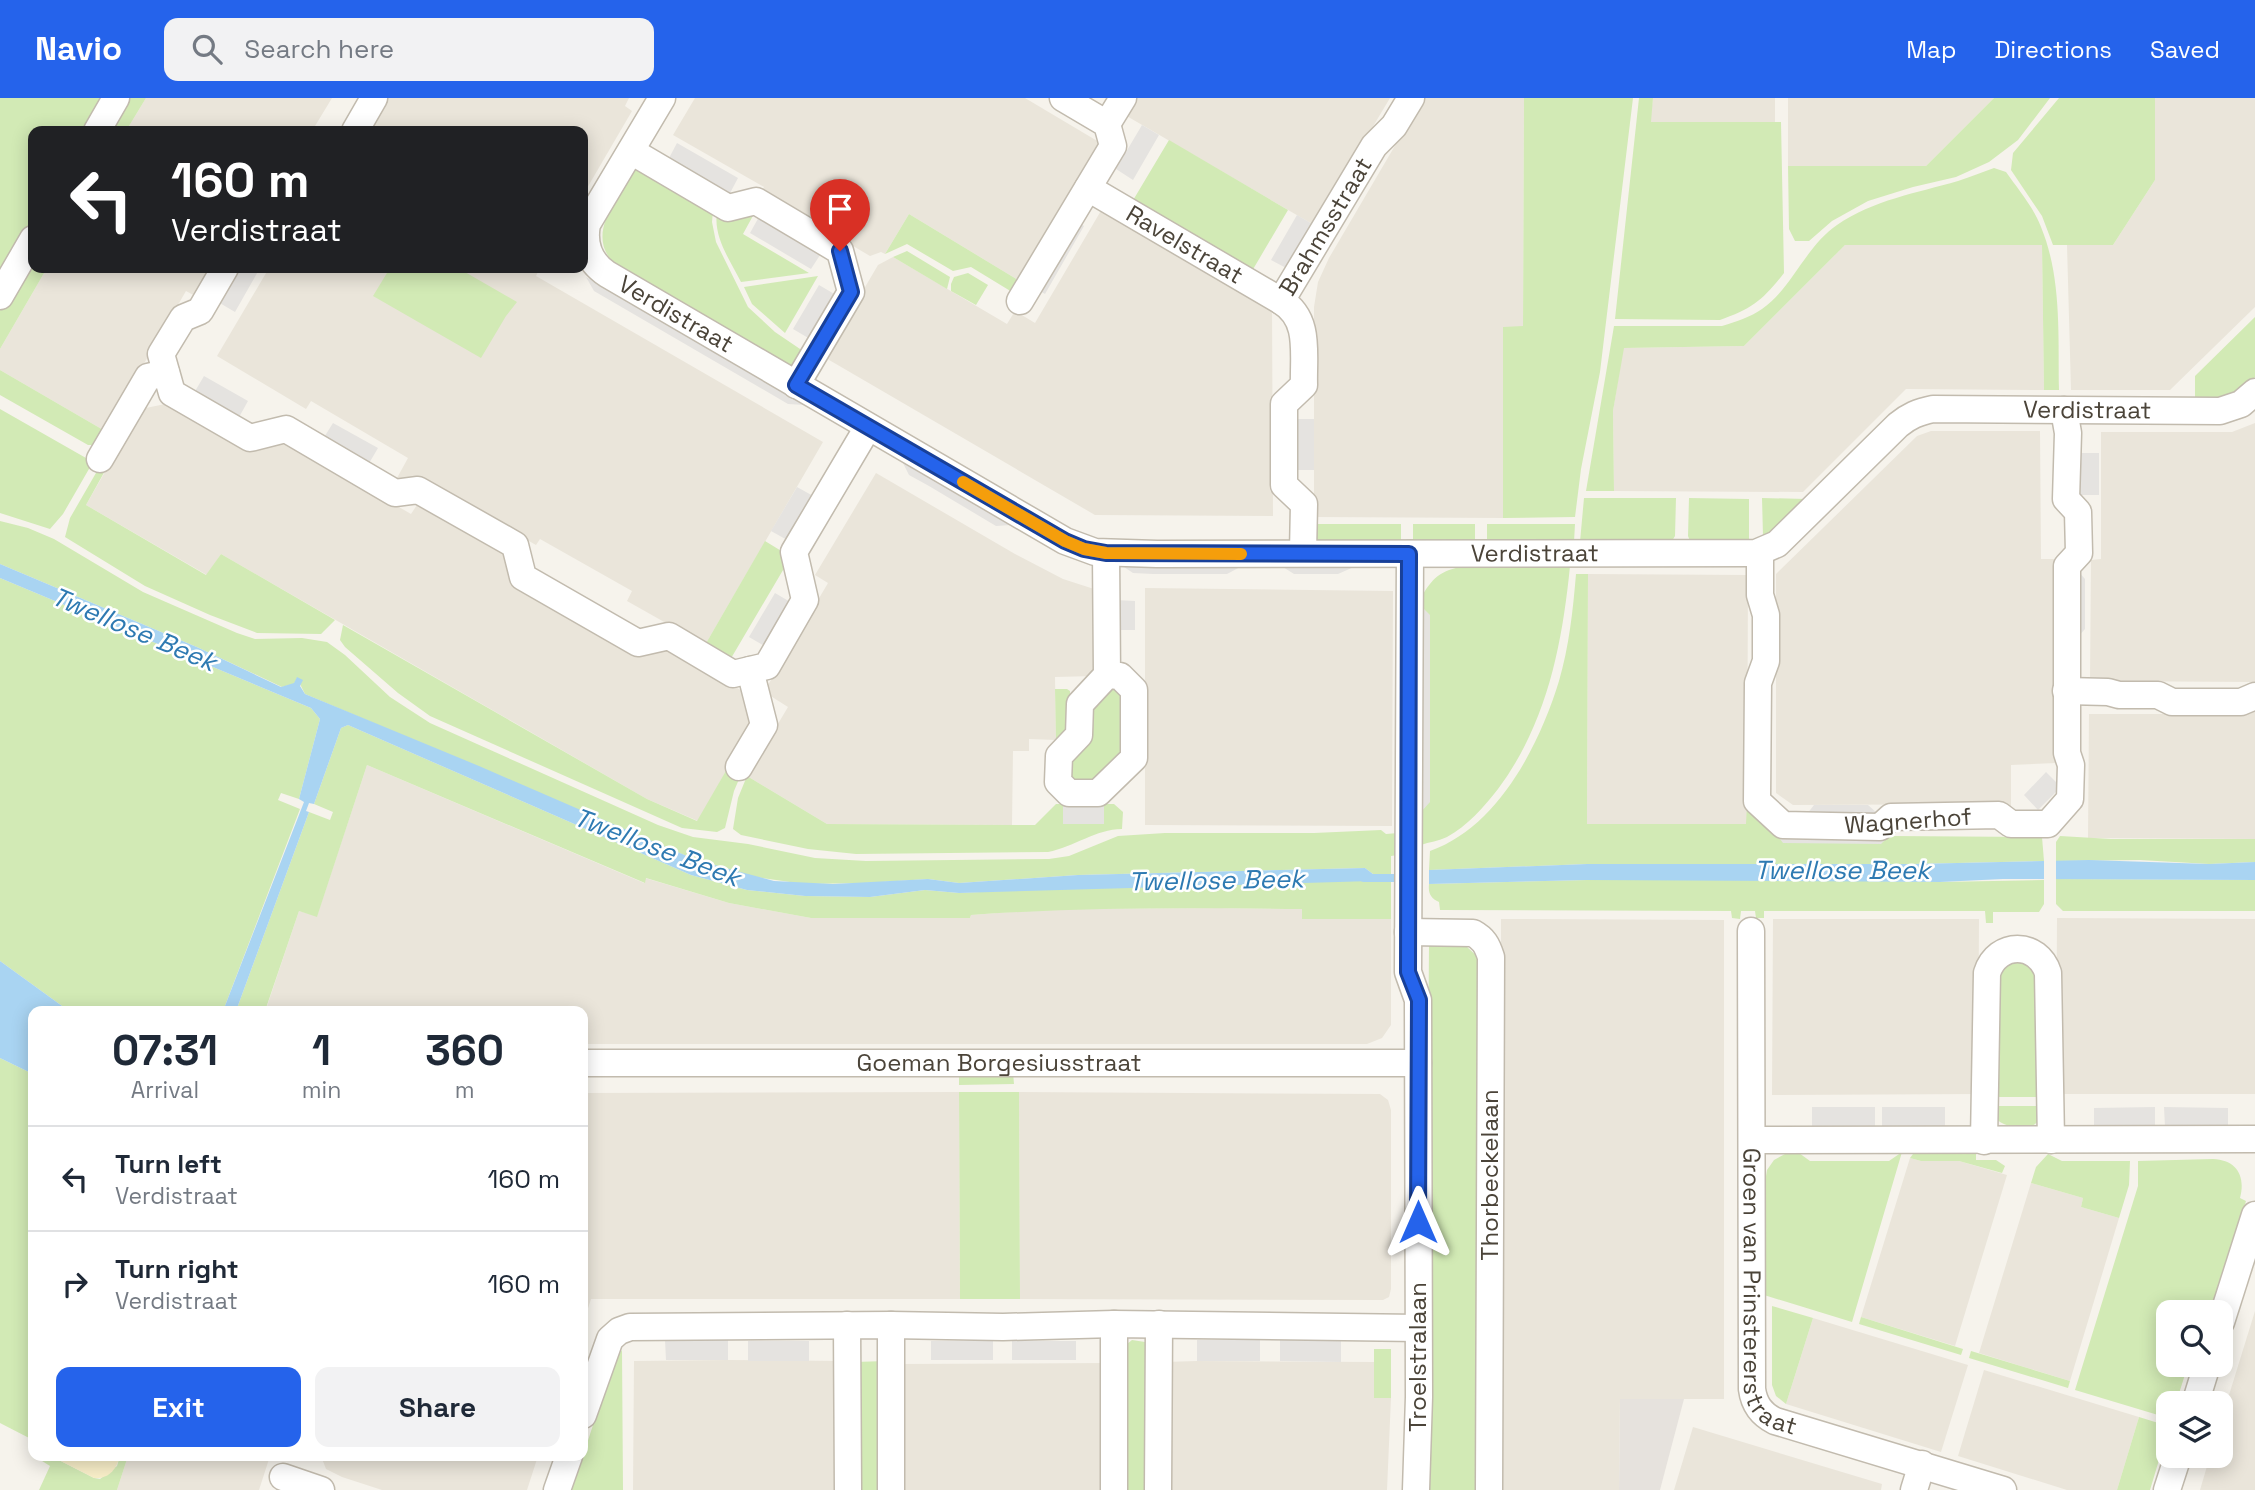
<!DOCTYPE html>
<html lang="en">
<head>
<meta charset="utf-8">
<style>
  :root { --surface:#fff; --page:#f2f2f3; --text:#1f2937; --muted:#747a83; --line:#e0e1e3; --accent:#2563eb }
  body { margin:0; font-family:"Space Grotesk",sans-serif; background:var(--page); color:var(--text); height:100vh; display:flex; flex-direction:column; font-size:26px; white-space:nowrap }
  * { box-sizing:border-box; margin:0 }
  p { font-size:23px; color:var(--muted) }
  .icon { flex:none; width:38px; height:38px; fill:none; stroke:currentColor; stroke-width:2; stroke-linecap:round; stroke-linejoin:round }
  .map { position:relative; flex:1; overflow:hidden }
  .drawer { position:absolute; left:28px; top:908px; width:560px; height:455px; display:flex; flex-direction:column; background:var(--surface); border-radius:14px; box-shadow:0 4px 18px #0003 }
  .drawer>* { flex:none }
  .hud { position:absolute; left:28px; top:28px; width:560px; height:147px; border-radius:14px; box-shadow:0 4px 18px #0003; background:#202124; color:#fff; overflow:hidden }
  .tools { position:absolute; left:2156px; top:1202px; display:grid; gap:14px }
  .tools a { display:grid; place-items:center; width:77px; height:77px; border-radius:14px; background:var(--surface); box-shadow:0 4px 18px #0003; font-size:35px }
  .pin { position:absolute; display:grid; place-items:center; width:60px; height:60px; color:#fff; margin:-72px -30px; border-radius:50% 50% 50% 0; rotate:-45deg; box-shadow:0 0 7px #0007 }
  .pin .icon { rotate:45deg }
  .me { position:absolute; width:77px; margin:-38px; rotate:0deg; stroke-linejoin:round; filter:drop-shadow(0 0 5px #0008) }
  .turn { display:flex; align-items:center; gap:24px; height:147px; padding:0 28px; font-size:32px }
  .turn .icon { width:91px; height:91px; stroke-width:2.5 }
  .turn b { display:block; font-size:49px; line-height:60px }
  .eta { display:flex; justify-content:space-evenly; align-items:center; height:119px; text-align:center }
  .eta b { font-size:42px; font-weight:600; line-height:49px }
  .cta { display:flex; gap:14px; margin-top:auto; padding:14px 28px }
  .cta a { flex:1; height:80px; border-radius:14px; background:var(--accent); color:#fff; font-size:28px; font-weight:600; line-height:80px; text-align:center }
  .cta a+a { background:var(--page); color:var(--text) }
  ul { padding:0; list-style:none }
  li { display:flex; align-items:center; gap:21px; height:105px; padding:0 28px; border-top:2px solid var(--line) }
  li div { flex:1 }
  li b { display:block; font-size:26px }
  li em { font-style:normal }
  header { display:flex; align-items:center; gap:42px; box-sizing:border-box; height:98px; padding:0 35px; background:var(--accent); color:#fff }
  header strong { font-size:33px }
  nav { display:flex; gap:38px; margin-inline-start:auto; font-size:24px }
  .search { width:490px; height:63px; background:var(--page); display:flex; align-items:center; gap:18px; box-sizing:border-box; padding:0 24px; border-radius:14px; color:var(--muted); font-size:26px }
  .map>svg:first-child { display:block }
</style>
</head>
<body>
<header>
<strong>Navio</strong>
<div class="search"><svg class="icon" aria-label="search" viewBox="0 0 24 24"><circle cx="10" cy="10" r="6"/><path d="M15 15l6 6"/></svg>Search here</div>
<nav><a>Map</a><a>Directions</a><a>Saved</a></nav>
</header>
<div class="map">
<svg width="2255" height="1392" viewBox="0 0 2255 1392">
  <rect width="100%" height="100%" fill="#f6f3ec"/>
  <path fill="#eae5da" d="M146,0H332L312,33H126Z
    M387,0H629L625,8L632,13L583,97V33H367Z
    M695,0H1025L1099,44L1018,182L909,116L885,156L881,154L870,158L762,94L764,89L673,37Z
    M1135,0H1390L1314,127L1125,17Z
    M1423,0H1524L1523,229H1503V420L1314,419V209L1318,184L1329,160Z
    M1653,0H1775V24H1650Z
    M1788,0H1994L1926,68H1788Z
    M2155,0H2255V209L2170,292H2071L2067,147H2113L2155,82Z
    M1102,111L1272,209L1273,418L1095,417L824,259L878,167L893,159L1007,226L1015,213L1035,225Z
    M1845,147H2042L2044,292L1906,291L1803,394L1614,393L1613,313L1623,250L1744,248Z
    M47,170H214L197,199L186,193L105,333L0,272V251Z
    M269,170H540L536,178L823,344L705,547L627,503L632,493L540,441L536,447L413,378L405,385L397,380L408,360L311,303L306,311L217,258Z
    M170,305L285,343L411,416L419,404L508,454L516,486L667,548L744,594L752,627L698,723L647,701L221,456L207,477L86,407L141,311Z
    M2255,325V584L2090,583L2091,462L2101,461V334H2232Z
    M1931,333H2040L2041,461H2056V665L2011,667V713L2004,706L1793,707L1776,695V476L1917,338Z
    M876,375L1015,456L1063,481L1094,491L1095,578L1055,579L1056,642L1029,641V653H1013L1012,727L827,726L747,678L788,609L769,597L768,587L828,485L815,477Z
    M1588,476L1748,477L1747,726H1587Z
    M1145,490L1393,493L1392,728L1145,727Z
    M2255,610V741L2088,740L2089,616H2250Z
    M367,667L644,785L645,780L729,805L811,820H970L971,817L1053,811L1220,810L1302,811L1303,821H1391V927L1382,940L1367,946H583V914H265L299,813L317,818Z
    M2057,820L2255,821V996H2056Z
    M1501,821L1724,822V1301H1620L1619,1392H1502Z
    M1773,821H1979L1978,996L1772,997Z
    M959,994L960,1201H591L583,1226V995Z
    M1019,994L1380,996L1388,1002L1391,1012V1191L1389,1199L1383,1202L1020,1201Z
    M1910,1060L1921,1063H1959L2007,1077L1955,1248L1861,1219Z
    M2031,1085L2083,1100L2081,1109L2119,1120L2070,1283L1979,1255Z
    M2255,1213V1392H2200L2210,1358H2221V1323Z
    M1813,1220L1968,1267L1941,1354L1786,1306Z
    M728,1262L842,1263L840,1392H633L634,1263Z
    M1197,1263L1374,1264V1300H1391L1387,1392H1166L1165,1264Z
    M1107,1265V1392H899V1266Z
    M1984,1272L2139,1319L2117,1392H2067L1958,1358Z
    M1693,1329L1882,1386L1881,1392H1674Z
    M128,1358H270L259,1392H117Z
    M321,1358H538L527,1392H382L342,1379L326,1371Z"/>
  <path fill="#e6e2dd" d="M1620,1301H1684L1660,1392H1619Z"/>
  <path fill="#d2eab5" d="M0,0H109L89,33H33V127L0,184Z
    M122,0H146L126,33H103Z
    M1524,0H1633L1600,274L1581,371L1575,419L1503,420V229L1523,228Z
    M1639,0H1653L1651,24H1781L1784,175C1763,202 1752,211 1720,222L1615,221Z
    M1994,0H2050L2018,42L1989,64L1956,79L1913,89L1868,103L1832,123L1809,143H1795L1789,131L1788,68H1926Z
    M2059,0H2155V82L2113,147H2053L2042,118L2011,72L2013,55Z
    M1169,42L1288,112L1252,173L1132,104Z
    M637,68L713,113L712,124L716,144L748,209L775,234L803,253L793,271L617,168C582,138 619,99 637,68Z
    M1994,70L2006,74C2018,91 2034,110 2041,129C2062,180 2058,238 2059,292H2044L2042,147H1845L1744,248L1624,250L1613,313L1614,393H1586L1614,228H1722C1735,224 1751,219 1762,211C1793,189 1805,149 1837,127C1873,102 1917,95 1958,83C1971,79 1982,74 1994,70Z
    M755,114L743,136L809,175L741,184C731,164 713,139 717,115Z
    M909,116L1018,182L1012,194L971,169L953,173L907,146L885,156Z
    M907,153L950,179L947,191L893,159Z
    M33,154V170H47L0,251V212Z
    M390,170H458L517,204L506,218L481,260L373,198Z
    M968,175L988,187L976,207L951,193V186L954,179Z
    M818,178L785,235L752,206L744,189Z
    M2255,219V279C2235,299 2222,300 2195,301V278Z
    M0,272L105,333L96,347H88L0,297Z
    M0,311L93,364L63,416L50,431L0,415Z
    M100,368L106,371L86,407L206,477L221,456L335,522L321,536L257,535L210,517L145,488L65,439L70,420Z
    M1584,400H1676L1675,438L1672,443L1580,444Z
    M1689,400L1749,401V443H1690L1688,438Z
    M1762,400L1806,401L1771,434L1763,438Z
    M0,423L28,430L54,441L143,494L237,535L255,541L302,540L327,544L345,557L390,599L430,625L658,727L693,739L748,746L815,760L866,763L1049,761L1069,758L1118,738L1165,735H1314L1381,732L1386,736L1398,735V757L1391,758V821H1302V811C1191,810 1081,809 971,817L970,820H811L729,805L646,780L645,785L367,667L317,819L299,813L265,913H236L309,714L330,722L333,714L314,706L341,630L348,627L691,777L747,792L805,798L870,799L925,792L959,795L1373,776L1365,770L1078,777L959,785L928,781L866,785L804,786L749,778L696,762L305,596L297,580L294,586L282,589L199,550L0,466Z
    M1314,426H1401V443L1315,442Z
    M1413,426H1475V443L1413,442Z
    M1487,426H1575L1574,444L1487,443Z
    M765,443L783,454L786,467L730,562L705,547Z
    M1468,468H1570C1562,548 1547,625 1498,691C1484,709 1467,728 1447,739C1439,743 1429,744 1421,747L1422,498C1434,477 1444,471 1468,468Z
    M1576,476H1588L1587,726H1746L1747,707L1889,738L2042,739L2044,763L1913,766H1587L1429,772L1430,753C1498,729 1539,648 1559,583C1569,549 1573,512 1576,476Z
    M0,480L311,610L320,621L299,701L281,695L278,702L300,711L223,913H69L0,863Z
    M343,527L647,701L697,723L727,671L740,679L734,693L725,730L717,734L682,730L430,618L398,595L345,549L340,542Z
    M1055,591H1067L1070,593V634L1061,642H1056Z
    M1112,591H1118L1124,596V656L1096,685L1075,684L1068,678V664L1091,643V612Z
    M747,678L827,726L1035,727L1056,706H1063V726H1104V706H1114L1123,714L1122,731C1096,731 1074,749 1048,754L856,756L808,751L741,737L733,731L738,700Z
    M2060,738L2111,741H2255V764L2209,766L2140,762L2056,763V744Z
    M1733,781L1940,784L2044,782V806L2039,814H1993V825H1986L1985,813H1764V820H1756L1755,813H1741L1740,821L1732,820L1731,813L1440,812L1439,804C1431,800 1428,796 1429,786L1587,782Z
    M2056,781L2255,782V813H2063L2056,806Z
    M1429,847L1466,848L1480,861L1481,1392H1425Z
    M2011,860L2037,870L2042,999H1994V883Z
    M0,960L33,976V1342L0,1325Z
    M959,975H1013L1014,986L959,987Z
    M959,994H1019L1020,1201H960Z
    M1994,1008H2042C2041,1012 2041,1017 2040,1020C2032,1036 2006,1030 1996,1021Z
    M1902,1054L1852,1224L1764,1197L1765,1084L1767,1072L1774,1062L1785,1056L1799,1055L1810,1063H1889Z
    M1913,1056H1976V1062H1996L2005,1068L2002,1075L1959,1063H1921L1910,1060Z
    M2048,1056L2062,1063H2130L2129,1087L2119,1120L2081,1109L2083,1100L2031,1085L2036,1069Z
    M2213,1061C2236,1062 2246,1077 2240,1100L2246,1103L2212,1214H2168V1267H2188L2176,1305L2168,1306V1320L2075,1292L2138,1088V1063Z
    M1772,1208L1813,1220L1786,1306L1776,1298L1772,1287Z
    M1861,1219L1963,1251L1961,1257L1859,1226Z
    M1132,1242L1145,1244L1149,1248L1152,1392H1121L1127,1246Z
    M1374,1251H1391V1300H1374Z
    M622,1252L623,1392H572L613,1265Z
    M1971,1253L2070,1283L2068,1290L1969,1260Z
    M886,1263V1392H855V1264Z
    M2139,1319L2168,1328V1332L2150,1392H2117Z
    M34,1358H51L94,1380L100,1381L117,1368L120,1358H128L117,1392H39L50,1368Z"/>
  <path fill="#f9efc9" d="M51,1358H120C116,1371 110,1381 94,1380Z"/>
  <path fill="#e5e3e0" d="M1142,27L1159,37L1133,82L1116,71Z
    M677,45L738,80L729,97L668,62Z
    M760,117L822,154L811,171L750,135Z
    M1297,117L1314,127L1288,171L1271,162Z
    M1077,124L1084,128L1045,196L1038,192Z
    M238,170H260L235,214L218,204Z
    M586,179L805,307L788,306L594,193Z
    M819,187L836,197L810,241L793,231Z
    M204,278L248,303L238,321L194,295Z
    M1294,321H1314V372H1294Z
    M333,325L378,350L368,367L323,341Z
    M2080,355H2099V397H2079Z
    M902,363L1011,427L996,428L929,388L909,377Z
    M797,389L815,399L789,443L771,433Z
    M1121,467L1242,468L1227,476H1153L1133,475Z
    M1356,468L1338,476H1294L1283,469Z
    M2078,473L2085,481V531L2078,539Z
    M775,495L792,505L766,549L749,539Z
    M1115,502L1135,503V532H1115Z
    M1422,509L1430,517V704L1421,714Z
    M2046,674L2061,689L2038,712L2024,697Z
    M1063,706H1104V726H1063Z
    M1814,707H1868L1877,715L1807,716Z
    M1777,737L1889,738L1881,746L1783,745Z
    M1812,1009H1875V1029L1812,1030Z
    M1882,1009H1945V1029H1882Z
    M2155,1009V1028L2094,1029V1010Z
    M2164,1009L2228,1010V1029H2165Z
    M665,1242H728V1262H666Z
    M1197,1242H1260V1263H1197Z
    M1280,1242L1341,1243V1264L1280,1263Z
    M748,1243H809V1263H748Z
    M931,1243H993V1262H931Z
    M1012,1243H1076V1262H1012Z"/>
  <path fill="#a9d4f2" d="M0,466L199,550L281,589L294,585L297,579L303,582L300,588L305,596L479,668L696,762L774,783L833,786L928,781L959,785L1078,777L1365,770L1373,776L1372,783L959,795L925,792L870,799L805,798L747,792L691,777L348,627L341,630L314,706L309,705L306,713L309,714L236,913H223L304,704L299,701L320,621L311,610L0,480Z
    M2089,762L2209,766L2255,764V782L2003,781L1940,784L1587,782L1429,786V772L1587,766H1913Z
    M0,863L69,913L33,914V976L0,960Z"/>
  <path fill="#f6f3ec" d="M2044,759H2056V785H2044Z"/>
  <g fill="none" stroke-linecap="round" stroke-linejoin="round">
    <path stroke="#a9d4f2" stroke-width="8" d="M1364,780H1403"/>
    <defs>
      <g id="minor">
        <path id="s1" d="M662,0L587,126C583,147 589,164 607,176L1065,443L1095,454L1157,456L1756,455L1777,446L1898,327C1909,318 1918,314 1933,311L2220,313L2241,306L2255,294"/>
        <path d="M1107,26L1123,0"/>
        <path d="M97,33L116,0"/>
        <path d="M355,33L374,0"/>
        <path d="M631,53L728,110L756,103L840,153L851,194L796,287"/>
        <path id="s2" d="M1088,90L1281,203"/>
        <path d="M225,170L200,213L183,220L161,256L172,295L250,340L286,331L395,395L418,392L515,447L523,479L638,545L669,538L733,576L767,568L805,502L794,454L868,329"/>
        <path d="M0,198L33,141"/>
        <path d="M1020,203L1113,48L1107,26L1063,0"/>
        <path d="M100,361L148,279L166,275"/>
        <path d="M1760,454V497L1766,517V563L1758,585L1757,703L1783,727L1880,729L1891,719L1999,717L2011,726H2048L2070,701L2071,667L2067,655V468L2079,455L2078,414L2066,401L2068,335L2064,312"/>
        <path d="M1106,455L1107,577L1120,578L1134,592V660L1098,695H1069L1058,684L1059,658L1079,637L1080,606L1107,577"/>
        <path id="s3" d="M1303,455L1304,406L1284,387V306L1304,287C1303,256 1311,221 1281,203L1374,48L1394,28L1411,0"/>
        <path d="M1410,456L1408,874L1418,902L1419,1299L1416,1392"/>
        <path d="M2066,593L2108,594L2119,597H2158L2172,604H2241L2255,598"/>
        <path d="M739,669L764,627L750,572"/>
        <path id="s4" d="M1751,833L1752,1291C1754,1306 1761,1316 1775,1323L2003,1392"/>
        <path d="M1408,834L1473,835C1484,841 1487,847 1491,859L1489,1392"/>
        <path id="s5" d="M583,965H1418"/>
        <path d="M1752,1042L2255,1041"/>
        <path d="M1984,1043L1987,875C1997,843 2038,843 2048,875L2051,1042"/>
        <path d="M2221,1224L2255,1117"/>
        <path d="M1114,1226V1392"/>
        <path d="M847,1227L848,1392"/>
        <path d="M891,1227V1392"/>
        <path d="M2195,1306L2207,1267"/>
        <path d="M583,1317L610,1241L619,1233L630,1229L891,1227L1003,1229L1114,1226L1418,1230"/>
        <path d="M283,1379L321,1392"/>
        <path d="M557,1392L569,1358"/>
        <path d="M1158,1392L1159,1226"/>
        <path d="M1914,1392L1922,1366"/>
        <path d="M2167,1392L2178,1358"/>
      </g>
    </defs>
    <use href="#minor" stroke="#c2bbae" stroke-width="29"/>
    <use href="#minor" stroke="#fff" stroke-width="26"/>
  </g>
  <g fill="none" stroke-linecap="round" stroke-linejoin="round">
    <defs>
      <path id="route" d="M840,153L851,194L796,287L1065,443L1084,451L1106,455L1409,456L1408,874L1419,902L1418,1124"/>
    </defs>
    <use href="#route" stroke="#184099" stroke-width="18"/>
    <use href="#route" stroke="#2563eb" stroke-width="12"/>
    <path stroke="#f59e0b" stroke-width="12" d="M963,384L1065,443L1084,451L1106,455L1241,456"/>
  </g>
  <g text-anchor="middle" stroke-width="5" stroke-linejoin="round" paint-order="stroke">
    <g font-size="24" fill="#4b4439" stroke="#fff">
      <text dy="8" stroke="none"><textPath href="#s3" startOffset="364">Brahmsstraat</textPath></text>
      <text dy="8" stroke="none"><textPath href="#s2" startOffset="112">Ravelstraat</textPath></text>
      <text dy="8" stroke="none"><textPath href="#s1" startOffset="284">Verdistraat</textPath></text>
      <text dy="8" stroke="none"><textPath href="#s1" startOffset="1813">Verdistraat</textPath></text>
      <text dy="8" stroke="none"><textPath href="#s1" startOffset="1206">Verdistraat</textPath></text>
      <text transform="translate(1908 723) rotate(-4)" y="8">Wagnerhof</text>
      <text dy="8" stroke="none"><textPath href="#s5" startOffset="416">Goeman Borgesiusstraat</textPath></text>
      <text transform="translate(1490 1077) rotate(-90)" y="8">Thorbeckelaan</text>
      <text dy="8" stroke="none"><textPath href="#s4" startOffset="369">Groen van Prinstererstraat</textPath></text>
      <text transform="translate(1418 1259) rotate(-90)" y="8">Troelstralaan</text>
    </g>
    <g font-size="26" font-style="italic" fill="#2e7ab2" stroke="#fff">
      <text transform="translate(134 531) rotate(23)" y="9">Twellose Beek</text>
      <text transform="translate(657 749) rotate(21)" y="9">Twellose Beek</text>
      <text x="1842" y="781">Twellose Beek</text>
      <text transform="translate(1216 782) rotate(-1)" y="9">Twellose Beek</text>
    </g>
  </g>
</svg>
<div class="tools">
<a><svg class="icon" aria-label="search" viewBox="0 0 24 24"><circle cx="10" cy="10" r="6"/><path d="M15 15l6 6"/></svg></a>
<a><svg class="icon" aria-label="layers" viewBox="0 0 24 24"><path d="M12 4l9 5-9 5-9-5zM3 14l9 5 9-5"/></svg></a>
</div>
<div class="pin" style="left:840px;top:153px;background:#d93025"><svg class="icon" aria-label="arrive" viewBox="0 0 24 24"><path d="M6 21V4h12l-3 4 3 4H6"/></svg></div>
<svg class="me" style="left:1418px;top:1124px" viewBox="-20 -20 40 40"><path d="M0-17L14 15 0 8-14 15z" fill="#2563eb" stroke="#fff" stroke-width="4"/></svg>
<div class="hud">
<div class="turn"><svg class="icon" aria-label="left" viewBox="0 0 24 24"><path d="M17 20v-9H6M10 6l-5 5 5 5"/></svg><div><b>160 m</b>Verdistraat</div></div>
</div>
<section class="drawer">
<div class="eta">
<div><b>07:31</b><p>Arrival</p></div>
<div><b>1</b><p>min</p></div>
<div><b>360</b><p>m</p></div>
</div>
<ul>
<li><svg class="icon" aria-label="left" viewBox="0 0 24 24"><path d="M17 20v-9H6M10 6l-5 5 5 5"/></svg><div><b>Turn left</b><p>Verdistraat</p></div><em>160 m</em></li>
<li><svg class="icon" aria-label="right" viewBox="0 0 24 24"><path d="M7 20v-9h11M14 6l5 5-5 5"/></svg><div><b>Turn right</b><p>Verdistraat</p></div><em>160 m</em></li>
</ul>
<div class="cta"><a>Exit</a><a>Share</a></div>
</section>
</div>
</body>
</html>
